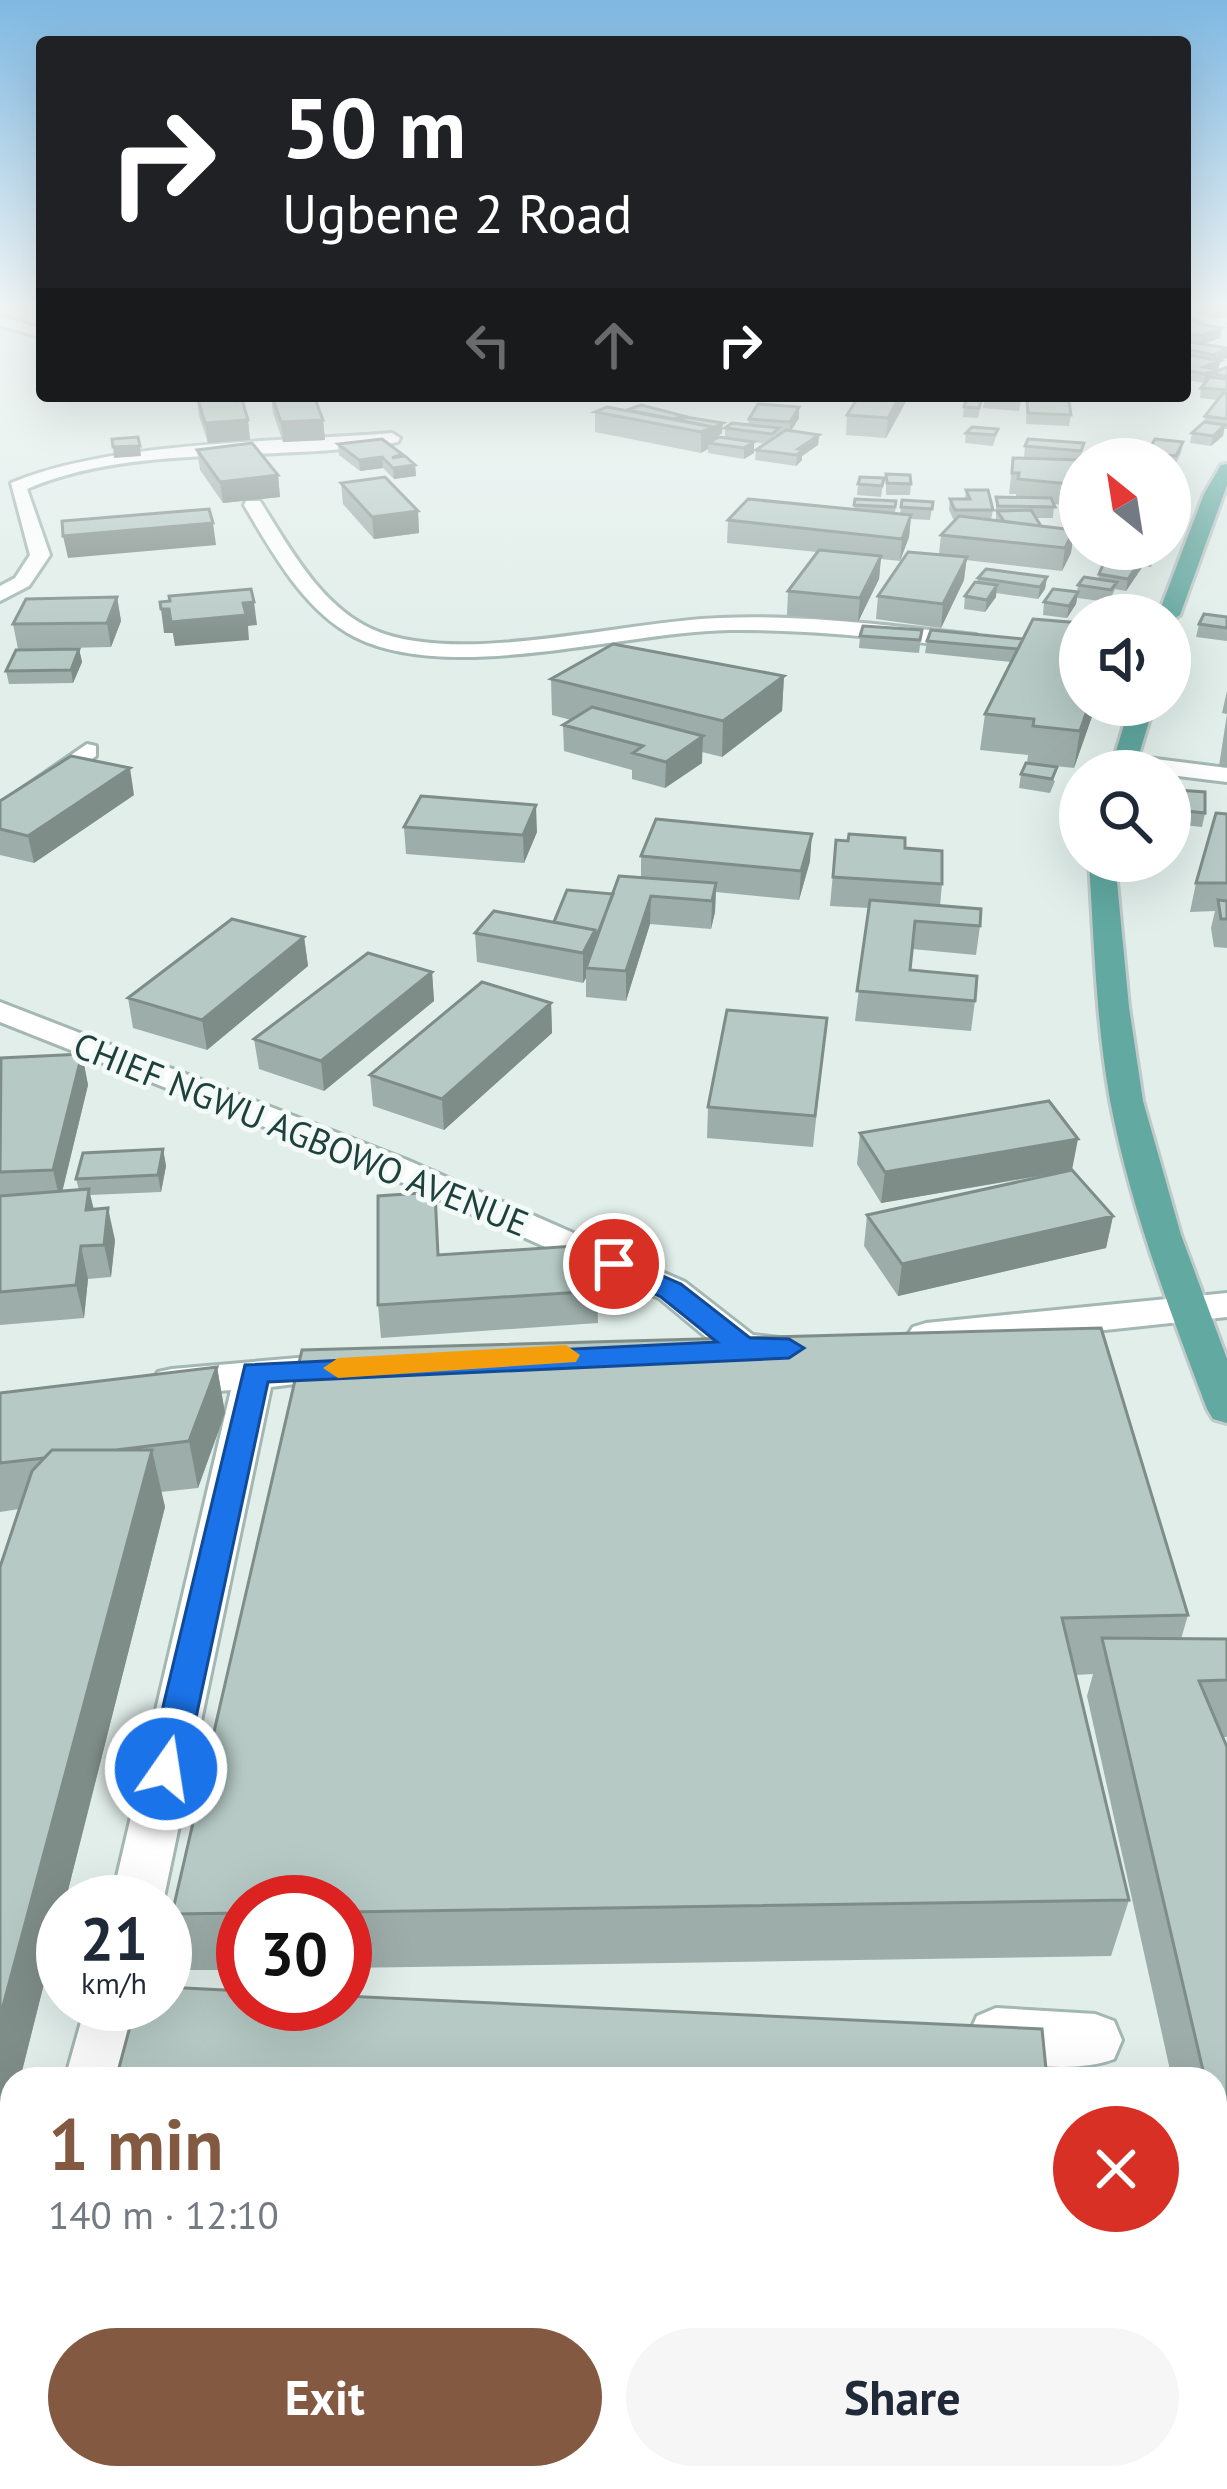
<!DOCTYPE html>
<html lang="en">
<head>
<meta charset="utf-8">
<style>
  :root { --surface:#fff; --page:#f6f6f7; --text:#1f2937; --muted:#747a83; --accent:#845941 }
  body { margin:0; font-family:"PT Sans",sans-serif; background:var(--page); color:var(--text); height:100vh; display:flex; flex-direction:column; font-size:45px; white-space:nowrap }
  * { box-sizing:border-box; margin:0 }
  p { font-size:39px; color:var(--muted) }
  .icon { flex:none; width:66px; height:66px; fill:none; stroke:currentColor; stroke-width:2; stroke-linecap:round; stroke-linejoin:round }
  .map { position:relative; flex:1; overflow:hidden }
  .panel { position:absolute; left:0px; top:2067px; width:1227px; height:423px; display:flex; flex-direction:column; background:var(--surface); border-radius:36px 36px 0 0; box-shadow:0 12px 48px #0002 }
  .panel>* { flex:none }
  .guide { position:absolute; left:36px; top:36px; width:1155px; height:366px; border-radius:12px; box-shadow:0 12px 48px #0002; background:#202124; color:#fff; overflow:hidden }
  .needle { width:78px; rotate:330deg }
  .buttons { position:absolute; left:1059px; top:438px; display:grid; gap:24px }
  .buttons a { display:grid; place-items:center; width:132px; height:132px; border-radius:50%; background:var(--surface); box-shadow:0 12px 48px #0002; font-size:60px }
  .speed { position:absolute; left:36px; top:1875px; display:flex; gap:24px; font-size:60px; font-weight:700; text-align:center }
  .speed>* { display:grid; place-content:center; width:156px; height:156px; border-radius:50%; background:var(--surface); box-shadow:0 12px 48px #0002; line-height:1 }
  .speed small { font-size:30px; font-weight:400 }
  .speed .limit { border:18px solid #d22; background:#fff; color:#111 }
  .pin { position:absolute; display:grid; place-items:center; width:102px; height:102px; color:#fff; margin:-51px; border:6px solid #fff; border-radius:50%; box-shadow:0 3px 12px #0007 }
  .me { position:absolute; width:132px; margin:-66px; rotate:13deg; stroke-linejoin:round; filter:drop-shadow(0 0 9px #0008) }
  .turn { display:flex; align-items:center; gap:42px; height:252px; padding:0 48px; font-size:54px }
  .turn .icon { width:156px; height:156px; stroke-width:2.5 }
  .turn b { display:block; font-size:84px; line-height:102px }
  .lanes { display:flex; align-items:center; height:114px; padding:0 48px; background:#0003; justify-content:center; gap:60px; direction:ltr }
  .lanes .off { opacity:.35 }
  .round { display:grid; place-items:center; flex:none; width:126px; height:126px; border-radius:63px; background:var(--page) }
  .headline { display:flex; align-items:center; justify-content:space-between; height:204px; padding:0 48px }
  h1 { font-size:72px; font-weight:700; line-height:90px; color:var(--accent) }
  .primary-button { display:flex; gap:24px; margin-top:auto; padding:24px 48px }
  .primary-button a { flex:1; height:138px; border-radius:72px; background:var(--accent); color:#fff; font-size:48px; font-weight:700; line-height:138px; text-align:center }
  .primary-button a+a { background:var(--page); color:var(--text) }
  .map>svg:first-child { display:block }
</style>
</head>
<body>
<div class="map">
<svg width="1227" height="2489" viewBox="0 0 1227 2489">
  <rect width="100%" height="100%" fill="#e1eeea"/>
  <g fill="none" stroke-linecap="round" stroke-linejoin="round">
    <defs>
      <path id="street" d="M0,316L42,329V338L0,325Z
        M392,433L400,438L398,442C283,463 134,442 27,489L50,555L29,586L0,601V586L15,578L30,555L11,483C110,441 282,442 392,433Z
        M246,501H260C289,547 321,607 374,630C461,667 624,621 720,618C805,614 891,626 976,635L987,642L976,649C894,639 811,629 729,630C622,632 451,685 355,637C304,611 272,552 244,505Z
        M87,744L96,746V756L0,824V804Z
        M1124,755L1227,768V782L1170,775V771L1115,767L1112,762L1115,757Z
        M0,1002L407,1160L685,1282L753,1335L788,1339L793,1348L788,1357L774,1361L730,1357L659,1298L383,1174L0,1022Z
        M1227,1293V1317L926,1349L913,1345L907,1336L913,1327L926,1323Z
        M344,1354L358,1358L363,1367L358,1376L271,1387L163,1902H111L231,1390L172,1395L158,1392L152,1382L158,1372L172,1369Z
        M86,2004H140L121,2079H65Z
        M996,2008L1095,2014L1114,2021L1122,2040L1114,2059C1078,2073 1013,2067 977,2052L969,2034L977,2016Z
        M12,2365V2475L0,2480V2370Z"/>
      <path id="primary" d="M1227,464V485L1180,615L1170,621V615H1158L1204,494L1221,465Z
        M1130,705H1154L1134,771H1110Z
        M1089,861H1115L1129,1007L1143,1101L1181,1235L1227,1359V1423L1213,1419L1207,1409C1169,1308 1130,1207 1110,1100C1096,1021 1094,941 1089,861Z"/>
    </defs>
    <use href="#street" stroke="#a3b7b3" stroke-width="6"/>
    <use href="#primary" stroke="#c0cac9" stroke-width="6"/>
    <use href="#street" fill="#fff" fill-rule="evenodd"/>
    <use href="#primary" fill="#61a9a1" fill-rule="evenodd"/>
  </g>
  <path fill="#9dada9" d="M35,306H42V315L37,313Z
    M1196,306H1227V317L1214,319L1195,312Z
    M1185,319L1222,328L1220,338L1203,344L1227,358L1220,361L1218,370L1227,367V429H1224L1223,436L1211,446L1190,443L1192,433L1204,422L1205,416L1218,400L1200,398L1201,388L1205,383L1185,380Z
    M197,396L237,401L248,420L250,440L208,443L199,416Z
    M271,396L323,420L325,440L283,442L273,413Z
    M909,396L886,438L846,435L847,415Z
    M985,396H1022L1019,411L983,408Z
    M982,399L978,418L963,417L964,407Z
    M1027,400L1071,415L1069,426L1026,424Z
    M595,412L685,417L722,433L713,440L725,438V428L748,425L749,419L799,418L791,431L819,435L818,445L802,456V460L796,466L755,460L756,450L765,444L754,442V453L744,459L708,453V449L701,453L595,432Z
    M998,429L993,446L965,443L966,433Z
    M1183,442L1181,453L1174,467L1170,466V459H1146L1147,453Z
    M1084,443L1080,459V506L1054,504L1053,518H1036L1041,526L1074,530L1071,553L1062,571L966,560L964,580L941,628L876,619L878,596L939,554L941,535L954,521L949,510L950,499H965L966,490L993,510L991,520L996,521V497L1016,498V494H1009L1013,458L1050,459L1024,457L1025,446Z
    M338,444L402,454V457L415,465L416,476L394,479L383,468L360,471L339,455Z
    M197,450L278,475L280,497L223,503L200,470Z
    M886,474L911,484L910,495H886Z
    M884,478L881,497L857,495L858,484Z
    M341,483L418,511L419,533L374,539L343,504Z
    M855,499L896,501L895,513L900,514L902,500L933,502L930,520L911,519L909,537L900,561L881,559L879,579L858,622L787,615L788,591L817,552L727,543L728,520L854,509Z
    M1157,549L1151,567L1143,566L1126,591L1115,589L1109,602L1077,598L1076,604L1067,618L1043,615L1044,602L1077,592L1078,585L1098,579L1099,574Z
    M1047,577L1045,589L1038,599L996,593V597L985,612L964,609L965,596L977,583L978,578Z
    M117,597L121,621L111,647L18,649L13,624Z
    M1227,617V641L1196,637L1199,624Z
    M922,630L919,653L859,648L860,636Z
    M1023,639L1080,705H1096L1074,768L1027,763L1028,755L980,750L985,714L1011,662L925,653L927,641Z
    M79,649L82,662L73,683L9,684L6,671Z
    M784,676L782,711L722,757L702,752V763L665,788L632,779V770L564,751L563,725L571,720L552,715L551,679Z
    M1227,691V767L1219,766L1227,714L1222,713Z
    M1026,763L1055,781L1050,793L1019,788L1021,774Z
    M1177,790L1205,813L1202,827L1174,824V804Z
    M134,795L34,863L0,855V801Z
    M1227,814V948L1214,947L1211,928L1215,911L1190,912L1196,883Z
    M404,827L537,832L524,863L406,854Z
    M836,840L905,848L942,884L940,906L980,926L976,955L912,949L910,970L975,1001L971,1031L855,1021L869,908L830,906Z
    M641,856L810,861L799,900L716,892L715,912L711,929L650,924L626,1001L586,997V978L583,983L477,962L475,933L554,922L613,894L641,877Z
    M304,937L308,966L207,1050L133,1028L128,998Z
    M432,972L434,1001L324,1091L259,1069L254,1039Z
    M551,1003L552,1033L444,1130L373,1106L370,1075Z
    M827,1018L813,1147L707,1138L708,1107Z
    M82,1054L88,1085L62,1191L79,1190L76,1179L163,1149L166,1166L161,1192L90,1195L94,1209L115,1240L111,1277L88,1279L84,1318L0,1325V1062Z
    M860,1133L1072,1170L1113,1216L1106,1248L898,1296L864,1246L867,1215L1063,1172L881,1203L857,1164Z
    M439,1255L597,1291L598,1323L381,1338L378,1305Z
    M1101,1328L1188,1615L1181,1639H1227V1737H1223L1227,1747V2330L1215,2276V2079H1172L1087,1696L1093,1674L1075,1675L1129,1900L1111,1956L345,1968V1902H243V1970H187L172,1914Z
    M217,1367L225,1413L198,1488L161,1492L165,1507L65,1902H63V1908L20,2079H12V2110L0,2158L19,1509L0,1512V1393Z"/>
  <path fill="#7f8d89" d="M1227,308V317L1214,319L1215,310Z
    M1222,328L1220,338L1199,345L1200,336Z
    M1227,349V358L1218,361H1220L1218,370L1212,373L1211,381L1204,384L1205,374L1204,367L1212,364L1213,355Z
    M900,396H909L886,438L888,418Z
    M799,407V418L790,432V422Z
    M248,420L250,440L208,443L205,423Z
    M323,420L325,440L283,442L281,422Z
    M723,423L722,433L713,439V428Z
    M1225,425L1223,436L1211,446L1213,436Z
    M713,427V443H708V449L701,453V432Z
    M819,435L818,445L802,456V460L796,466L798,449Z
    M754,442V453L744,459V448Z
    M140,446L141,456L114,458L113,447Z
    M402,454L403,465H415L416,476L394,479L392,458Z
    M382,457L383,468L360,471L359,460Z
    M278,475L280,497L223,503L220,482Z
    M418,511L419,533L374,539L372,517Z
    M911,515L909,537L900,561L902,539Z
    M213,523L216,545L68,558L63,536Z
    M1074,530L1071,553L1062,571L1065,548Z
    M1145,554L1143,566L1126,591L1128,579Z
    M881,556L879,579L858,622L860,598Z
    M967,557L964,580L941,628L943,604Z
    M1047,577L1045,589L1038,599L1040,587Z
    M997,585L996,597L985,612L987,600Z
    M1078,592L1076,604L1067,618L1069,606Z
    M117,597L121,621L111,647L107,623Z
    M254,602L257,625L248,626L249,640L175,646L171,622L243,603Z
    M161,609H169L173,633H164Z
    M79,649L82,662L73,683L71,670Z
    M784,676L782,711L722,757L723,721Z
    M1089,705H1096L1074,768L1080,731Z
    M703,736L702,763L665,788L666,762Z
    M130,768L134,795L34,863L28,836Z
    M536,805L537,832L524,863L523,835Z
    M812,834L810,861L799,900L801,871Z
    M716,883L715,912L711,929L712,901Z
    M651,896L650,924L626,1001V971Z
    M595,930V959L586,968V978L583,983V953Z
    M304,937L308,966L207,1050L202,1020Z
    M432,972L434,1001L324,1091L321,1061Z
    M551,1003L552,1033L444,1130L442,1099Z
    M82,1054L88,1085L60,1201L53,1170Z
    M1078,1139L1072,1170L881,1203L885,1172Z
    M163,1149L166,1166L161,1192L158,1175Z
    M89,1189L96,1221L86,1210Z
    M108,1208L115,1240L111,1277L104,1245Z
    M1113,1216L1106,1248L898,1296L902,1264Z
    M81,1246L88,1279L84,1318L76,1285Z
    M217,1367L225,1413L198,1488L189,1441Z
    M152,1450L165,1507L65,1902H63V1908L20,2079H12V2110L0,2158V2017Z
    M179,2478H199L198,2489H177Z"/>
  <path fill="#b6c9c4" stroke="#7f8d89" stroke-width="3" d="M1206,306H1227V308L1215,310Z
    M1185,319L1202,322L1199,324L1222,328L1200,336L1185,332Z
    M1185,341L1227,348V349L1213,355L1185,349Z
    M1185,354L1220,361L1204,367L1217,370L1205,374L1185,370Z
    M1227,367V377L1212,373Z
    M1210,377L1227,379V390L1201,388Z
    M1223,393L1227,394V419L1205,416Z
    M197,396H236L237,401L242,400L248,420L205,423Z
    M272,396H314L323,420L281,422Z
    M859,396H900L888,418L847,415Z
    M985,396H1022L1021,400L984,398Z
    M967,398L982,399L979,408L964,407Z
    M1027,400L1069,401L1071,415L1028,413Z
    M758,404L799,407L790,422L749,419Z
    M641,405L684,416L674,419L627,410Z
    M607,407L713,427L701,432L595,412Z
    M685,417L723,423L713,428H711L713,427L680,420Z
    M1204,422L1225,425L1213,436L1192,433Z
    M732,423L779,428L772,434L725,428Z
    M972,427L998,429L995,435L966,433Z
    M786,430L819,435L798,449L803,450L797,455L756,450Z
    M138,437L140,446L113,447L112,439Z
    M719,437L754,442L744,448L708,443Z
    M382,439L402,454L392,458L405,456L415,465L393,468L382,457L359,460L338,444Z
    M1028,439L1084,443L1081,451L1025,446Z
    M1155,439L1183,442L1176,456L1147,453Z
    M252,443L278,475L220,482L197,450Z
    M1013,458L1080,460V485L1018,479L1019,473H1012Z
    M886,474L910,475L911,484L887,483Z
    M385,477L418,511L372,517L341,483Z
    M860,477L884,478L882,486L858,484Z
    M966,490H988L993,510H955L950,499H970Z
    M996,497L1051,498L1055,507L998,506Z
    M748,499L911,515L902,539L728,520Z
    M855,499L896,501L895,507L854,505Z
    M902,500L933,502L932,509L901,507Z
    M209,509L213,523L63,536L62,521Z
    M1031,510L1041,526L1002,521H1004L997,511Z
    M959,516L1074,530L1065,548L941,535Z
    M1110,549H1155L1153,555L1145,554L1128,579L1099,574Z
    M819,550L881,556L860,598L788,591Z
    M908,552L967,557L943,604L878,596Z
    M986,569L1047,577L1040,587L978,578Z
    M1084,577L1117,582L1111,590L1078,585Z
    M975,582L997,585L987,600L965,596Z
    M251,589L254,602L243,603L246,615L171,622L169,609H161L160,602L170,601L169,596Z
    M1053,589L1078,592L1069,606L1044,602Z
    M117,597L107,623L13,624L26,599Z
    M1204,614L1227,617V628L1199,624Z
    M1033,619L1080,623V705H1089L1080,731L1033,726L1034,719L985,714Z
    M863,626L922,630L920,640L860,636Z
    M931,630L1023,639L1018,649L927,641Z
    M613,644L784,676L723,721L551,679Z
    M79,649L71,670L6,671L16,650Z
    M592,707L703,736L666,762L633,753L643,746L563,725Z
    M71,756L130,768L28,836L0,829V801Z
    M1026,763L1057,767L1052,779L1021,774Z
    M1177,790L1205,792V813L1177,810Z
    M421,796L536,805L523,835L404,827Z
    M1216,813L1227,814V883H1196Z
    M656,819L812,834L801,871L641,856Z
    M849,834L905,838V848L942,851V884L833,877L836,840L848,841Z
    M619,876L716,883L712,901L651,896L626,971L586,968Z
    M567,890L613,894L596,938L595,930L554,922Z
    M870,900L981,909L980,926L915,921L910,970L977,976L975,1001L857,991Z
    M1218,900L1227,901V919H1221Z
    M494,911L595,930L583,953L475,933Z
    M232,919L304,937L202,1020L128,998Z
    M368,953L432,972L321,1061L254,1039Z
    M482,982L551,1003L442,1099L370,1075Z
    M727,1010L827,1018L815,1116L708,1107Z
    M82,1054L53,1170L0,1172L1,1058Z
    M1049,1101L1078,1139L885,1172L860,1133Z
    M163,1149L158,1175L76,1179L83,1153Z
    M1072,1170L1113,1216L902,1264L867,1215Z
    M89,1189L86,1210L108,1208L104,1245L81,1246L76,1285L0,1292V1196Z
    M435,1192L438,1255L590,1245L597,1291L378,1305V1196Z
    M1101,1328L1188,1615L1062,1618L1129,1900L345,1912V1902H243V1913L172,1914L302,1350Z
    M217,1367L189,1441L116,1450H52L44,1458L0,1463V1393Z
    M52,1450H152L0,2017V1567L32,1471Z
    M1102,1638L1227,1639V1680L1199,1681L1227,1747V2172L1215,2121V2079H1205Z
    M165,1987L243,1991V2004H345V1996L1042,2029L1047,2079H116L136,2004H165Z
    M29,2478H179L177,2489H26Z"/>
  <linearGradient id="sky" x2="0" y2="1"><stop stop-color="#7fb8e2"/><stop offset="0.47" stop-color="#f2f7f6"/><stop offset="1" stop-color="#f2f7f6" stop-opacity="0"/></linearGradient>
  <rect width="1227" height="655" fill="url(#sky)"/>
  <path fill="#1a73e8" stroke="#114b97" stroke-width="3" d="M614,1255L681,1284L750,1338L789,1339L804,1348L789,1358L268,1382L185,1769L179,1780L166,1785L154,1780L148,1769L245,1365L717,1342L661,1297L604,1270L600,1264Z"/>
  <path fill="#f59e0b" d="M566,1345L580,1355L576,1362L338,1378L323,1368L338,1358Z"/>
  <g text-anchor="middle" stroke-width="10" stroke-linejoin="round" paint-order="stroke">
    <g font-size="36" fill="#1f413d" stroke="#f3faf7">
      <text transform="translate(301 1134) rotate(22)" y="13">CHIEF NGWU AGBOWO AVENUE</text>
    </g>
  </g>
</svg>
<div class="buttons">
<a><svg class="needle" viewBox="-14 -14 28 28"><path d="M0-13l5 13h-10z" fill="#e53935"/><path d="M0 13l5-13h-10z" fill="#747a83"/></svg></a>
<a><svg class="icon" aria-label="sound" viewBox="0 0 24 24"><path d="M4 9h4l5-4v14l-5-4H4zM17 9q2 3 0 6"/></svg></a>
<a><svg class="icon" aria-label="search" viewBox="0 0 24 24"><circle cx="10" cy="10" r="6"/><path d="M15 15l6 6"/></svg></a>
</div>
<div class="speed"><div>21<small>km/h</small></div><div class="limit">30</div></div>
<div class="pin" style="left:614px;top:1264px;background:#d93025"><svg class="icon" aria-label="arrive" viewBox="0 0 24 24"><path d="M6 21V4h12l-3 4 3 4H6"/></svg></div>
<svg class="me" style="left:166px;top:1769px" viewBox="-20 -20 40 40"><circle r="17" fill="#1a73e8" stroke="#fff" stroke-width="3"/><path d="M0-11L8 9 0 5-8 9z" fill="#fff"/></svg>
<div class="guide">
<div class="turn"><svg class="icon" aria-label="right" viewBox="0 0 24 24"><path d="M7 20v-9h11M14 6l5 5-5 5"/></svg><div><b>50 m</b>Ugbene 2 Road</div></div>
<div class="lanes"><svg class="icon off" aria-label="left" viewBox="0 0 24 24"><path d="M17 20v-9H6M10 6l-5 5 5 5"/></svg><svg class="icon off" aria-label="ahead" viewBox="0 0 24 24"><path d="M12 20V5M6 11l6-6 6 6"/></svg><svg class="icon" aria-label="right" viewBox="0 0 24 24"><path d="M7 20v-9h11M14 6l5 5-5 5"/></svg></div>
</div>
<section class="panel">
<div class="headline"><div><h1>1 min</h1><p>140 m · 12:10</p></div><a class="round" style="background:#d93025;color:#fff"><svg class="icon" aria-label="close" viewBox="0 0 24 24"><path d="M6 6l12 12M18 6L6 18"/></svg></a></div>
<div class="primary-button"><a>Exit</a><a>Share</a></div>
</section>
</div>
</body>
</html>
